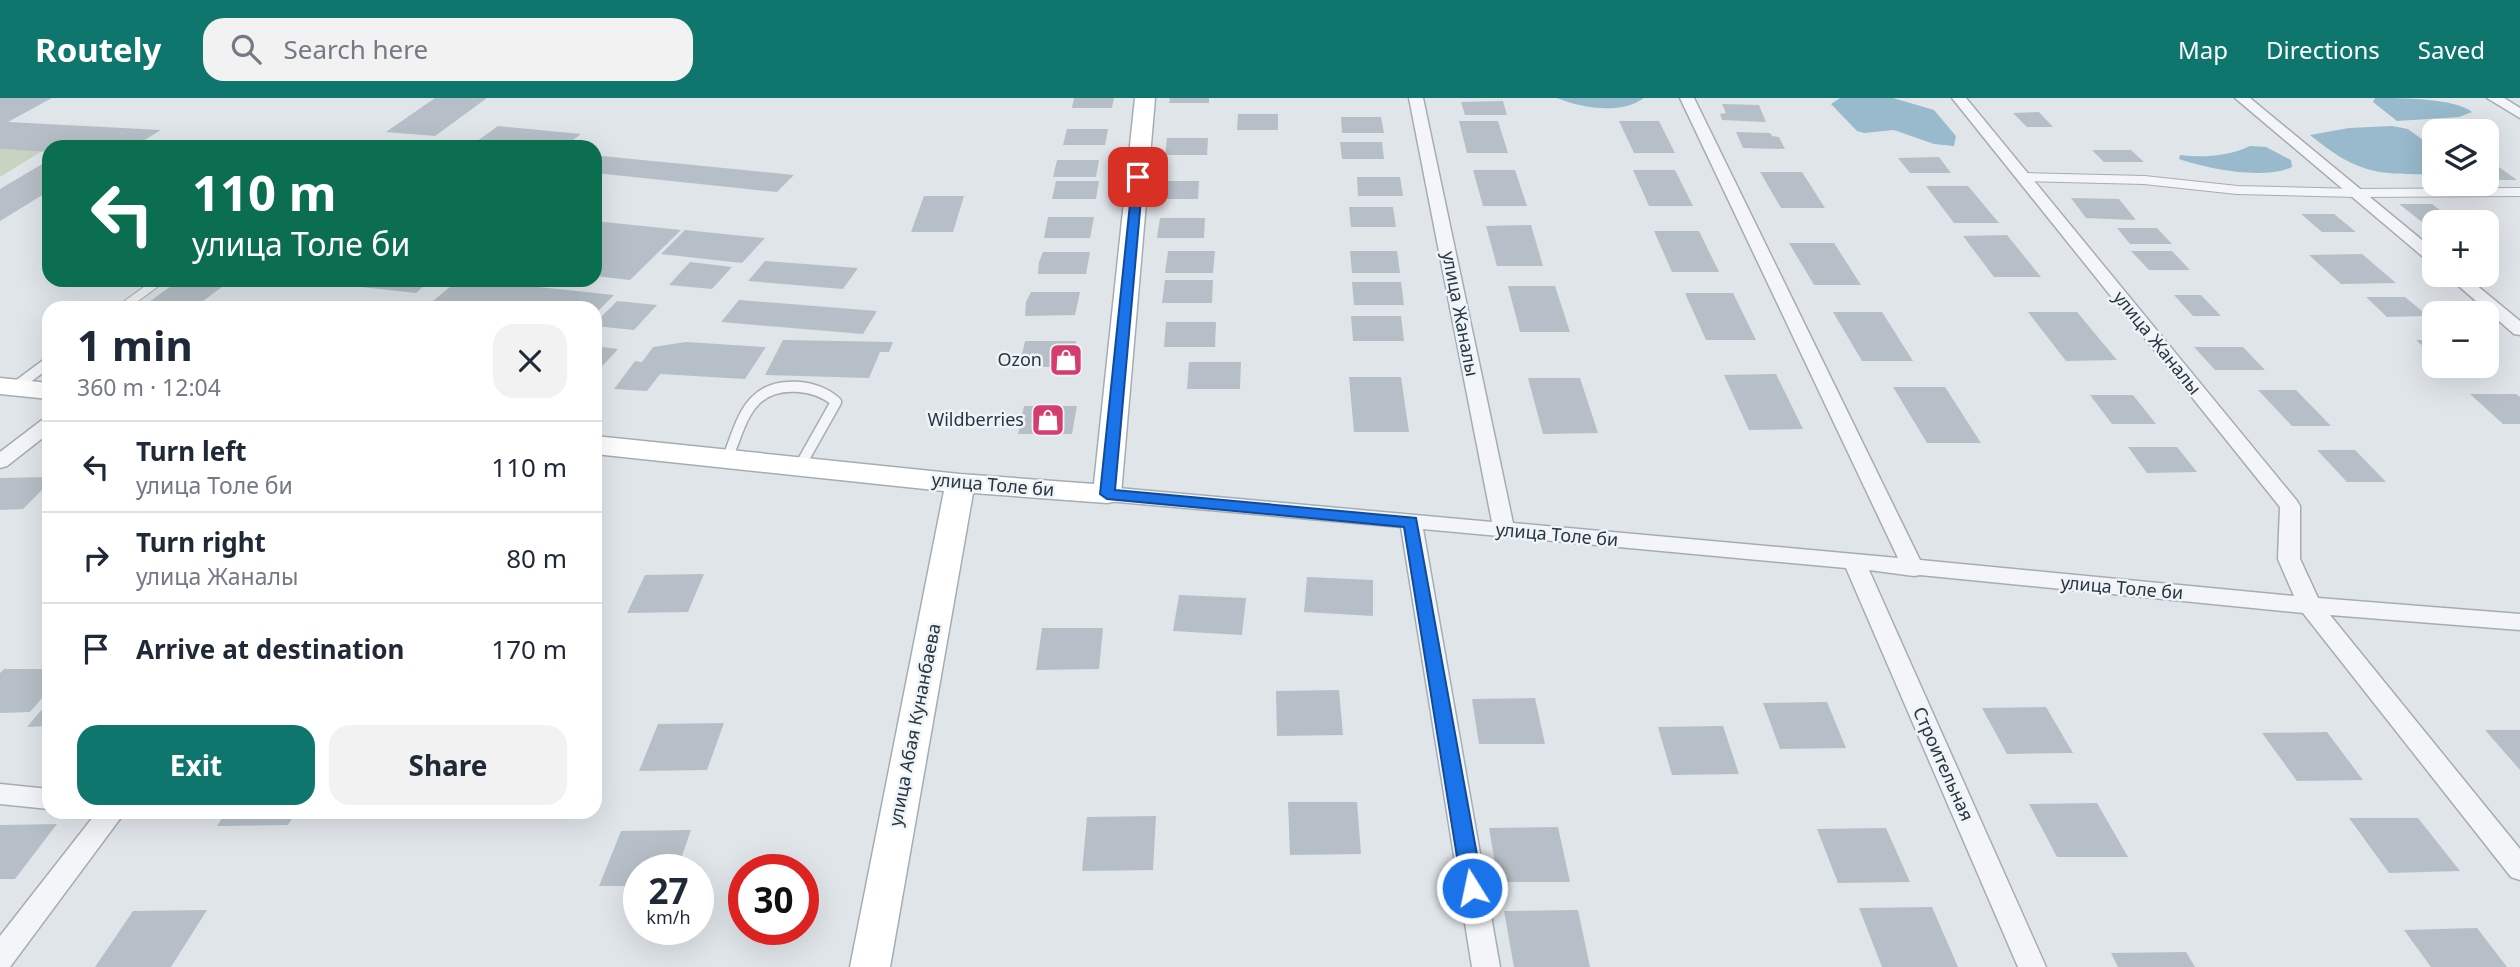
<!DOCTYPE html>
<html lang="en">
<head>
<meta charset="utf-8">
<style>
  :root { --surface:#fff; --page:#f2f2f3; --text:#1f2937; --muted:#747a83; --line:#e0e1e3; --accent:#0f766e }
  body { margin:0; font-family:"Noto Sans",sans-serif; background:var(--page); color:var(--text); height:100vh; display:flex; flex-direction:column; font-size:26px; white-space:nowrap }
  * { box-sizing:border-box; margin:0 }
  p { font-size:23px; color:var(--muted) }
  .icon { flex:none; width:38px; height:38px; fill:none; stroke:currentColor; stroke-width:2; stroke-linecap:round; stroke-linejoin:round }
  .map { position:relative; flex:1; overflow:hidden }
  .sheet { position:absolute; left:42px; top:203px; width:560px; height:518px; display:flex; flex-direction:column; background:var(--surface); border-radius:21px; box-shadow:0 7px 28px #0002 }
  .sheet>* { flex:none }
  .top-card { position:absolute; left:42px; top:42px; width:560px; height:147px; border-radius:21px; box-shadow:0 7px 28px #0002; background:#0b6e4f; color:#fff; overflow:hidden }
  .controls { position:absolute; left:2422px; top:21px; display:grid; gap:14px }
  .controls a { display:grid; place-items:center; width:77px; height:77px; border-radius:14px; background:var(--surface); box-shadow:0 7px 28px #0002; font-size:35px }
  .speed { position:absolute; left:623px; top:756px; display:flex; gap:14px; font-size:35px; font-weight:700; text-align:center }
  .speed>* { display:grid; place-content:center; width:91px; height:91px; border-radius:50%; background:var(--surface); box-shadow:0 7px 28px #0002; line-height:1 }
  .speed small { font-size:18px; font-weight:400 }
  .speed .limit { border:10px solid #d22; background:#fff; color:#111 }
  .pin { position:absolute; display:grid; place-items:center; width:60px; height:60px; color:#fff; margin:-30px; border-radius:14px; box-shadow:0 4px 10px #0006 }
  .me { position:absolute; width:77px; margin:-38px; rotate:350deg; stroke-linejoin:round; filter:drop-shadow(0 0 5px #0008) }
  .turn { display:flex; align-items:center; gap:24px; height:147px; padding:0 35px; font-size:32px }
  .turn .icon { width:91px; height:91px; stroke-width:2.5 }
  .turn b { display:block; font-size:49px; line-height:60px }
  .round { display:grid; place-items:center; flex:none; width:74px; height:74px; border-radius:21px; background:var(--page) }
  .overview { display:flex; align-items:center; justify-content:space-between; height:119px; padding:0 35px }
  h1 { font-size:42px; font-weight:700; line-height:52px }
  .primary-button { display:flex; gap:14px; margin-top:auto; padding:14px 35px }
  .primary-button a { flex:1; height:80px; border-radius:21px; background:var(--accent); color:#fff; font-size:28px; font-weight:700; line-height:80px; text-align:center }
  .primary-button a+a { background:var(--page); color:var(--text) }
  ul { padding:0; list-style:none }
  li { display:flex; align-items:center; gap:21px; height:91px; padding:0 35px; border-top:2px solid var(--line) }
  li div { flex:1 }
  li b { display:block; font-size:26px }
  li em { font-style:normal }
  header { display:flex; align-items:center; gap:42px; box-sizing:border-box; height:98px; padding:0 35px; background:var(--accent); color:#fff }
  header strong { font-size:33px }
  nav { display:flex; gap:38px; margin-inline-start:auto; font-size:24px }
  .search { width:490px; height:63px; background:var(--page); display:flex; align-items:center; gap:18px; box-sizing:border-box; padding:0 24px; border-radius:21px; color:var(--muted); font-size:26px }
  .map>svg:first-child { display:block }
</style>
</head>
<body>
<header>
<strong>Routely</strong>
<div class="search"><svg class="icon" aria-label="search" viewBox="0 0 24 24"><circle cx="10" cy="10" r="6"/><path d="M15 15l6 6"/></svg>Search here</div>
<nav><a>Map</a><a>Directions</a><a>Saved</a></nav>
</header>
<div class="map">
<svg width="2520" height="869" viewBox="0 0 2520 869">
  <rect width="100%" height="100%" fill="#e0e5ea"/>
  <path fill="#c9d4c0" d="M0,51L42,53L0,79Z"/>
  <path fill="#98bacc" d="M1557,0H1644C1621,17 1581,10 1557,0Z
    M1840,0H1893L1934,12L1956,38L1954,48L1934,46L1894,32L1864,35L1857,33L1831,6Z
    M2375,0C2401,0 2455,0 2472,14L2459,19L2397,23L2373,4Z
    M2392,28L2408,31L2434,50V76C2375,77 2357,75 2310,37L2349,30Z
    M2250,48L2266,49L2291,62L2292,69C2264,82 2208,71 2179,61L2180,57C2203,60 2229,58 2250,48Z"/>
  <path fill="#b6bfc7" d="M0,0H52L8,24L161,32L133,49H49V54L0,51Z
    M435,0H487L435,38L386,34Z
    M1074,0H1114L1112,10H1072Z
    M1170,0H1209V5H1169Z
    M1503,3L1507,17H1465L1461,4Z
    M1722,6L1759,7L1766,24L1722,22L1720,16L1726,15Z
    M2039,14L2053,29H2027L2013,15Z
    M1238,16H1278V32H1237Z
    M1341,19H1381L1384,35H1342Z
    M1459,23H1498L1508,55H1467Z
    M1619,23H1659L1675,55H1634Z
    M498,28L581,36L564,49H469Z
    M2433,29H2478L2484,33H2439Z
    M1067,31H1108L1105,47H1063Z
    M1736,34L1770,35L1772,38L1779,39L1785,51L1743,50Z
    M1167,40H1208L1207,57H1165Z
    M1340,44H1382L1384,61H1342Z
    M2092,52H2131L2144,64H2104Z
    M602,58L794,77L777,94L595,75V64Z
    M1939,59L1951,75H1910L1898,60Z
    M49,62V93L0,123V91Z
    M1057,62H1099L1096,79H1053Z
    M2487,69H2499L2517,82H2487Z
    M1473,72H1515L1527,108H1483Z
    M1633,72H1675L1693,108H1649Z
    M1760,74H1802L1825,110H1781Z
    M1357,79H1400L1403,98H1358Z
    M1056,83H1099L1096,101H1052Z
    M1156,83H1199L1198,101H1154Z
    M1926,88H1968L1999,125H1954Z
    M924,98H964L953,134H911Z
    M2071,100L2119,101L2136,122L2086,120Z
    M2399,106H2432L2455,124H2422Z
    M1349,109H1393L1396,129H1351Z
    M2301,116H2334L2356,134H2322Z
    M1048,119H1094L1090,140H1044Z
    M1160,120H1205L1204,140H1157Z
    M595,123L681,132L630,182L595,178Z
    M1531,127L1543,168H1497L1486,128Z
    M2117,130H2157L2172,146H2130Z
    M685,132L765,140L742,165L661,156Z
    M1654,133H1699L1719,174H1672Z
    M2007,137L2041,179H1994L1963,138Z
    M1789,145H1834L1861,187H1814Z
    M1168,153H1215L1213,175H1165Z
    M1350,153H1397L1400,175H1352Z
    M2131,153H2172L2190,172H2149Z
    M1043,154H1090L1086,176H1038L1039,164Z
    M2362,156L2396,185L2341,186L2309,157Z
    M765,163L858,170L843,191L748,183Z
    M690,164L732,169L712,191L669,187Z
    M179,182H231L194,210H141Z
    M329,182H431L416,195L325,185Z
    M458,182H474L614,197L595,216V210L426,209Z
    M1165,182H1213L1212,205H1162Z
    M1352,184H1401L1404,207H1354Z
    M1508,188H1555L1570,234H1520Z
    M1031,194H1080L1075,217L1025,218L1026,204Z
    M1685,195H1733L1756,242H1706Z
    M2174,197H2201L2221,218H2193Z
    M2366,199H2405L2428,218L2387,219Z
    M739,202L877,213L863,236L721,224Z
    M617,203L657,207L634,232L595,228V225Z
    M1833,214H1882L1913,263H1862Z
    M2028,214H2077L2117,262L2066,263Z
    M1351,218H1401L1404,243H1353Z
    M1166,224H1216L1215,249H1164Z
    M783,242L893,244L889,254H880L869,280L765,277Z
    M2416,242H2434V258Z
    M1025,243H1076L1072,269H1019Z
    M686,244L766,249L745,281L660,276L647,293L614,291L635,263L642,264L653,249Z
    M595,248L618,251L597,274H595Z
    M2194,249H2243L2265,272H2215Z
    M1189,264H1241L1240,291H1187Z
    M2445,268H2485L2489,271H2449Z
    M1776,276L1803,331L1749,332L1724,277Z
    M1349,279H1401L1409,334H1354Z
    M1528,280H1580L1598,335L1543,336Z
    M1893,289H1945L1981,345H1927Z
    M2258,292H2296L2331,328H2292Z
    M2470,296H2516L2520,299V326H2503Z
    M2090,297H2133L2156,326H2112Z
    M1024,308H1077L1072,336H1018Z
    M2128,349H2177L2197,374L2147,375Z
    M2317,352H2355L2386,384H2347Z
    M49,379V385L23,411L0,412V380Z
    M704,476L688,514L627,515L645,477Z
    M1307,479L1373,482V518L1304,514Z
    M1179,497L1246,500L1242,537L1173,533Z
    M1042,530H1103L1099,571L1036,572Z
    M4,571H49V592L30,614L0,615V575Z
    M1339,592L1343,637L1277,638L1276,593Z
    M1535,600L1545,646H1479L1472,601Z
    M49,603V628L27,629Z
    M1827,604L1846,650L1780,651L1763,605Z
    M2046,609L2073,655L2007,656L1982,610Z
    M724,625L707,672L639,673L658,626Z
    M1723,628L1739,676L1672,677L1658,629Z
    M2485,632H2520V672Z
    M2327,634L2363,682L2297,683L2262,635Z
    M1288,704H1357L1361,756L1290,757Z
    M2097,705L2128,759H2057L2029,706Z
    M226,714H296L288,727L217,728Z
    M1156,718L1153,772L1082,773L1087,719Z
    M2349,720H2418L2460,773L2389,775Z
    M57,726L15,781H0V727Z
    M1558,729L1570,784H1498L1489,730Z
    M1886,730L1910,784L1838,785L1817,731Z
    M691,732L677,772H639V788H599L621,733Z
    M1932,809L1958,869H1882L1859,810Z
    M207,812L171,869H95L133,813Z
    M1578,812L1590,869H1514L1504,813Z
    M2477,830L2507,869H2431L2404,832Z
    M2186,854L2195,869H2118L2111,855Z"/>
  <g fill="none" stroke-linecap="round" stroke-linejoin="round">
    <defs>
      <path id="lane-far1" d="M2023,79L2144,82L2237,92L2357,95L2520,94
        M122,210L160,182"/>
      <path id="lane" d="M14,290L49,264
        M727,361C735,343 741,316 756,302C776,282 816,286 836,304L800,368"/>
      <path id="street" d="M1409,0H1423L1513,425L1898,460L1680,0H1694L1920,462L2294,498L2278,461L2280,409L1952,0H1966L2297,403L2300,408V461L2318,500L2520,516V532L2330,517L2520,751V782L2511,779L2303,515L1920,477L1914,478L1869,472L2046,869H2018L1846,470L1423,431L1500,869H1472L1401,429L1107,403L1100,401L1097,396L1100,391L1107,389L1492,424Z
        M2235,0H2250L2434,152V165L2428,163Z
        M2487,0H2504L2520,10V20Z
        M2446,177H2464L2520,223V237L2514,236Z
        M49,320V335L7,368L0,370V354L42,322Z
        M0,686L49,691V711L0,706Z
        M97,714H125L10,869H0V838Z"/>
      <path id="secondary" d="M1135,0H1155L1121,396L1117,403L1107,405L973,395L890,869H850L944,393L595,356V338L960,376L1094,386Z
        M0,280L49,285V301L0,296Z"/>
    </defs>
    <use href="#lane-far1" stroke="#a5adb4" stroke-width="10"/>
    <use href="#lane" stroke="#a5adb4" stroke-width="13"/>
    <use href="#street" stroke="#a5adb4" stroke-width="3"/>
    <use href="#secondary" stroke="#a5adb4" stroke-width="3"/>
    <use href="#lane-far1" stroke="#f3f5f8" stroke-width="8"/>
    <use href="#lane" stroke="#f3f5f8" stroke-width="10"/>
    <use href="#street" fill="#f3f5f8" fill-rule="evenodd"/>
    <use href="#secondary" fill="#fff" fill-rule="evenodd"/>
  </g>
  <path fill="#1a73e8" stroke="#114b97" stroke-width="2" d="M1133,77L1143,79L1115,392L1416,420L1483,790L1480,797L1472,799L1465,797L1462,790L1404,429L1107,401L1100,396Z"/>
  <defs>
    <symbol id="shop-square" viewBox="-11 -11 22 22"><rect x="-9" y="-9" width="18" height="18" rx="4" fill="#d63d6f" stroke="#eff4f7"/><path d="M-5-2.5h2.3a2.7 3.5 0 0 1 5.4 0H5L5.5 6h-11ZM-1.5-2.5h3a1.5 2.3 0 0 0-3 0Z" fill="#fff"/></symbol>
  </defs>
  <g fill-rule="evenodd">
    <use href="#shop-square" x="1047" y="243" width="38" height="38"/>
    <use href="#shop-square" x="1029" y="303" width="38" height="38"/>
  </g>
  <g text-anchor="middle" stroke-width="5" stroke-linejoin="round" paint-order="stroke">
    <g font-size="18" fill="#273642" stroke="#eff4f7">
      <text transform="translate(1460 216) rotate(79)" y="6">улица Жаналы</text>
      <text transform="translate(2157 245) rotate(51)" y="6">улица Жаналы</text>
      <text transform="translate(993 387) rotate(5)" y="6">улица Толе би</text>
      <text transform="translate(1557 437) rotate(5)" y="6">улица Толе би</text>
      <text transform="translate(2122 490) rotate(5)" y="6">улица Толе би</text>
      <text transform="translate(915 627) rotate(-79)" y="6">улица Абая Кунанбаева</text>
      <text transform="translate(1943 666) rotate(66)" y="6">Строительная</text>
    </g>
    <g font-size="18" fill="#273642" stroke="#eff4f7" text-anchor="end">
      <text x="1042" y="268">Ozon</text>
      <text x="1024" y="328">Wildberries</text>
    </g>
  </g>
</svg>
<div class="controls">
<a><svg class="icon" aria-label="layers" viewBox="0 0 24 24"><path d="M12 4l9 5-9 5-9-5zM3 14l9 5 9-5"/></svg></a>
<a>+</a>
<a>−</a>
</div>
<div class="speed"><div>27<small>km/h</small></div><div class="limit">30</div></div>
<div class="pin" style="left:1138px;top:79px;background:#d93025"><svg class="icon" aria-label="arrive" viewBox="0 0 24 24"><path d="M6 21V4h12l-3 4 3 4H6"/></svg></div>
<svg class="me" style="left:1472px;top:790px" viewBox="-20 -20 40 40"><circle r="17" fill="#1a73e8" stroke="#fff" stroke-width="3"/><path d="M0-11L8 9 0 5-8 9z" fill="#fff"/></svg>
<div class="top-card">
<div class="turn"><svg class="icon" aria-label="left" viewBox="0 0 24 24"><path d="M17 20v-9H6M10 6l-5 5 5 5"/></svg><div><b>110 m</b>улица Толе би</div></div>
</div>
<section class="sheet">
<div class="overview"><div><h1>1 min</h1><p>360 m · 12:04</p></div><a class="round"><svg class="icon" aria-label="close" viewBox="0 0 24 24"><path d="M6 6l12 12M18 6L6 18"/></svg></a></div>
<ul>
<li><svg class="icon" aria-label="left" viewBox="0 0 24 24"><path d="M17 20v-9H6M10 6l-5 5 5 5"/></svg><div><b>Turn left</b><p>улица Толе би</p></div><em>110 m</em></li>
<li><svg class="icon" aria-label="right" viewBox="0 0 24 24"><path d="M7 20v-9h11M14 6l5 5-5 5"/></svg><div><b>Turn right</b><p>улица Жаналы</p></div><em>80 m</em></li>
<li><svg class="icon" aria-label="arrive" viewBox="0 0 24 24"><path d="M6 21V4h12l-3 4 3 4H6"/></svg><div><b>Arrive at destination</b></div><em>170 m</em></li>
</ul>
<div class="primary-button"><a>Exit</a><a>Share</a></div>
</section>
</div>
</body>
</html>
